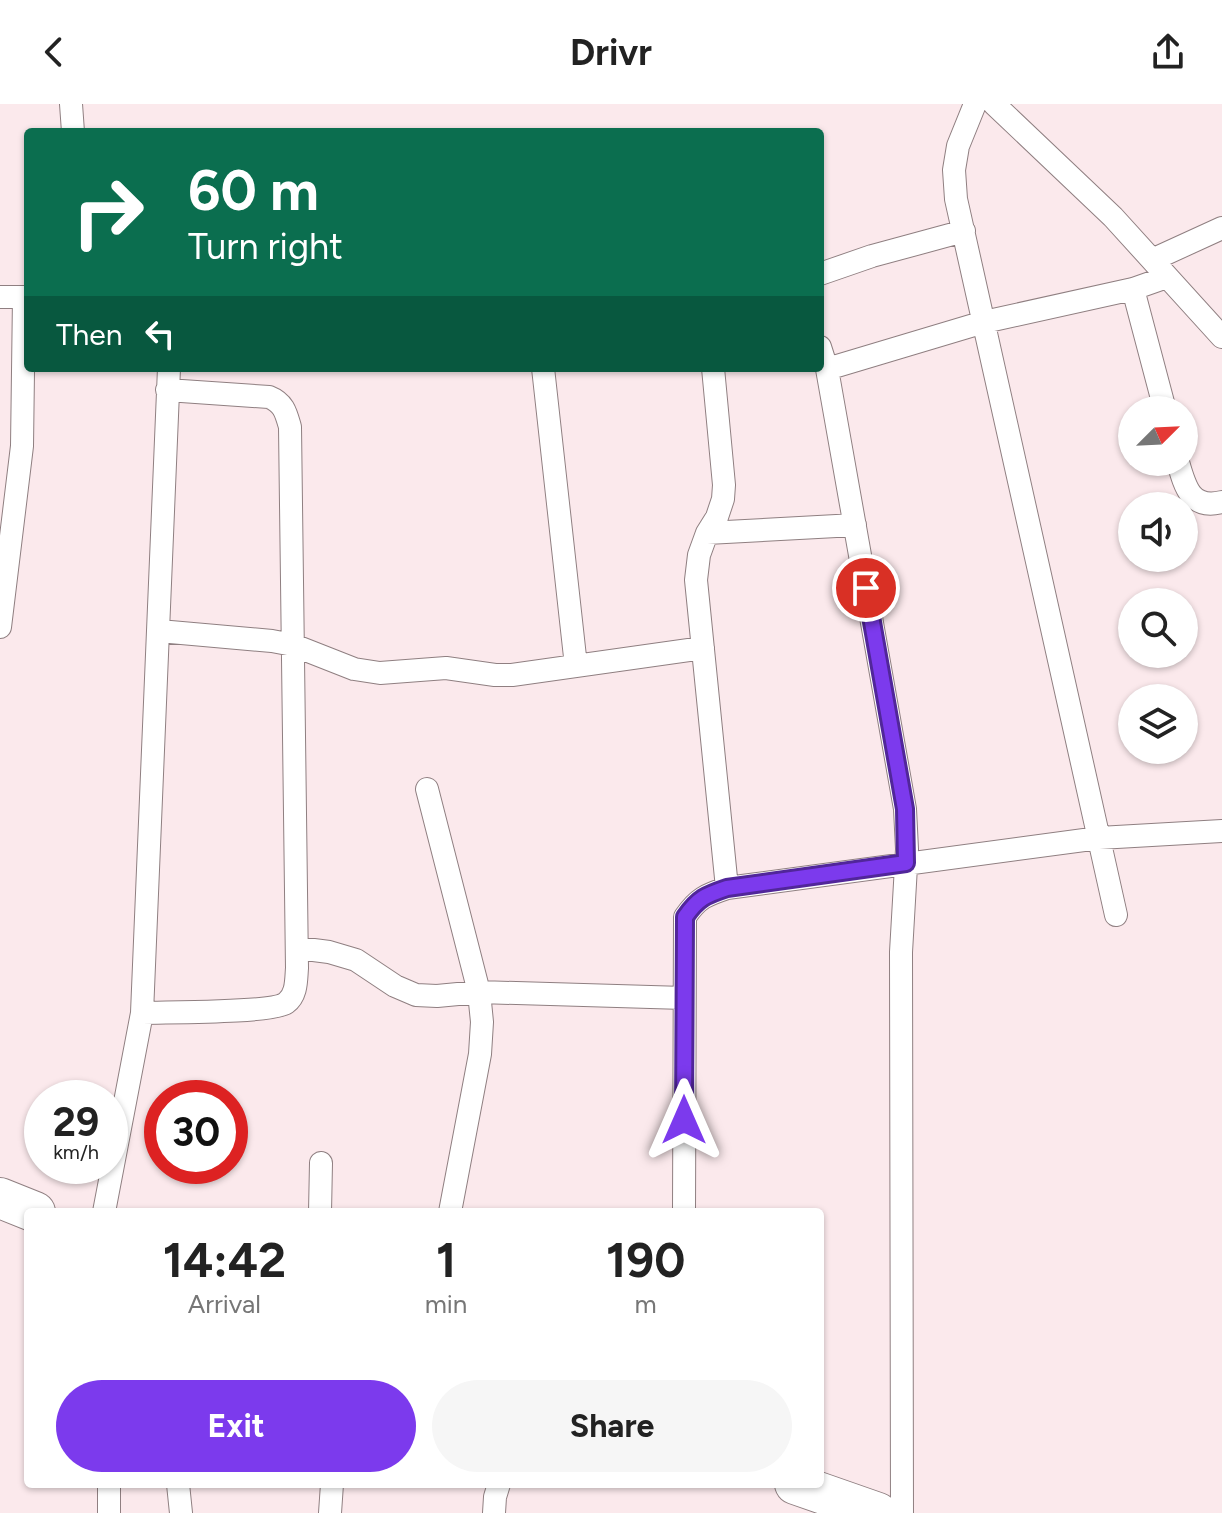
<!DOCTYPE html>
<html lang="en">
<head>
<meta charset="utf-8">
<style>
  :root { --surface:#fff; --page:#f6f6f6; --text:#222; --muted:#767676; --accent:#7c3aed }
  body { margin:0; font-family:Figtree,sans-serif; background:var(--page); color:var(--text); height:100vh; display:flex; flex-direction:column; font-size:30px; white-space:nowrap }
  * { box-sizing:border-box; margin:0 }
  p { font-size:26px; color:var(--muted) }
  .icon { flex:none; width:44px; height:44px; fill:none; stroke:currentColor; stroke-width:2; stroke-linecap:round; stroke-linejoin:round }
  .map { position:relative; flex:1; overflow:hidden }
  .side { position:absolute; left:24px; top:1104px; width:800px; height:280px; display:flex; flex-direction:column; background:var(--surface); border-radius:8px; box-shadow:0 2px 6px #0004 }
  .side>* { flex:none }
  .top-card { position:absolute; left:24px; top:24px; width:800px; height:244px; border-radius:8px; box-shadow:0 2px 6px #0004; background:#0b6e4f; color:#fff; overflow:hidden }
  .needle { width:52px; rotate:66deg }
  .buttons { position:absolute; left:1118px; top:292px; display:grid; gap:16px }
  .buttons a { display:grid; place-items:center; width:80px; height:80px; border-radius:50%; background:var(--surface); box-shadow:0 2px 6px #0004; font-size:40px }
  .speed { position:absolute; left:24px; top:976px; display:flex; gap:16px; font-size:40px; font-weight:700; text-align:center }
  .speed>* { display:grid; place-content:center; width:104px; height:104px; border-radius:50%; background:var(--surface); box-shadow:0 2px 6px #0004; line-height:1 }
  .speed small { font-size:20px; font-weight:400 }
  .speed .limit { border:12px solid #d22; background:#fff; color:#111 }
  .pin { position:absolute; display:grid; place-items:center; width:68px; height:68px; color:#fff; margin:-34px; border:4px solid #fff; border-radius:50%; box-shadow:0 2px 8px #0007 }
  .me { position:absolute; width:88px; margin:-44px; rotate:0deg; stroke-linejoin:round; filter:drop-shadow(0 0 6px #0008) }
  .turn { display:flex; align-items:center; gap:28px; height:168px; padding:0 32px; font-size:36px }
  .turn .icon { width:104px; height:104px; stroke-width:2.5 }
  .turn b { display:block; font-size:56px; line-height:68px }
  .then { display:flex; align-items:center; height:76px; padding:0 32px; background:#0003; gap:16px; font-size:30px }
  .eta { display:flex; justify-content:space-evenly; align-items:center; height:136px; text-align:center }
  .eta b { font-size:48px; font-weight:700; line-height:56px }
  .button { display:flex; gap:16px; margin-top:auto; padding:16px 32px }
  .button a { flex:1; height:92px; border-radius:48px; background:var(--accent); color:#fff; font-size:32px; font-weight:700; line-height:92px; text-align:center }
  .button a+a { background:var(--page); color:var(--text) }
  header { display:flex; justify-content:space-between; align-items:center; height:104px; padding:0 32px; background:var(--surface); font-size:36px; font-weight:700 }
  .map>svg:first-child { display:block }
</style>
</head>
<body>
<header><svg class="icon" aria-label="back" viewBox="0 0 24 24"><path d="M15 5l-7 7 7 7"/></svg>Drivr<svg class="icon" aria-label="share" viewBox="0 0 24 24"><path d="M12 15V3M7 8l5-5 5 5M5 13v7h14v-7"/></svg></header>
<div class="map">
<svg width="1222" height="1409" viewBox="0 0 1222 1409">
  <rect width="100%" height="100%" fill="#fbe9ec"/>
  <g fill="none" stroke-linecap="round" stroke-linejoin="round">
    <defs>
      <path id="street" d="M71,0L73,28
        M975,0L958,42L954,66L956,95L1116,811
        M994,0L1113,113L1222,233
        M1152,156L1222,124
        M820,170L872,152L964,127
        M1133,185L1165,306
        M0,193H28
        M820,243L827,265L905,705L907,745L901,848L902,1409
        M543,264L576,562
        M713,264L724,381L723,395L717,413L707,429L699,451L696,476L727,784
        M827,265L984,218L1133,185L1167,173
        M1178,358C1185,383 1191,406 1222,398
        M707,429L855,421
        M0,523L22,342L24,193
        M159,527L272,537L293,541L354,565L380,569L446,564L495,571H512L703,544
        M427,685L479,888L482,918L480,950L450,1108
        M298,844L329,848L356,856L395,882L416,891L437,892L479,888L684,894
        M142,909C167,908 272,909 286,899C297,891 296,876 297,864L290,323C286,309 284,299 269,293L167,286
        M104,1108L142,909L169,264
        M320,1108L321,1059
        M684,1108L685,813C698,794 706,791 727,784L1099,734L1222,727
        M109,1380V1409
        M178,1380L181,1409
        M330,1409L332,1380
        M494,1409L495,1393L499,1380"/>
      <path id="highway" d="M0,1094L35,1108
        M795,1380L878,1409"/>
    </defs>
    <use href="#street" stroke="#8f7f81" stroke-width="24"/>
    <use href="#highway" stroke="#8f7f81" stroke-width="42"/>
    <use href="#street" stroke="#fff" stroke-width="22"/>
    <use href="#highway" stroke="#fff" stroke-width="40"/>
  </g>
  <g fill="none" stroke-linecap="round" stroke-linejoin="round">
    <defs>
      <path id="route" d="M684,1016L685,813C698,794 706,791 727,784L906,759L905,705L866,484"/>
    </defs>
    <use href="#route" stroke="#51269a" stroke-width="20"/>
    <use href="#route" stroke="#7c3aed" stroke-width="14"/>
  </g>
</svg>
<div class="buttons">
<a><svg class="needle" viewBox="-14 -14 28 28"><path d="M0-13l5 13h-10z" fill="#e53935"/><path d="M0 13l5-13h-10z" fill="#767676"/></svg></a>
<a><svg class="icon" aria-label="sound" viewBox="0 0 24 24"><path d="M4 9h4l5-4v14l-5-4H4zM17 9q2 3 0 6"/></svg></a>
<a><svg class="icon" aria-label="search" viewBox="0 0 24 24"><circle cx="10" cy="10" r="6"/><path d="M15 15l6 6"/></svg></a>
<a><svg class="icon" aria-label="layers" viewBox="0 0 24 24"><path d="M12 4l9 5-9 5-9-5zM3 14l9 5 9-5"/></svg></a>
</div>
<div class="speed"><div>29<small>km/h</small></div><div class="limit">30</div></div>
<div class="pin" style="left:866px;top:484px;background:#d93025"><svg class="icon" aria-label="arrive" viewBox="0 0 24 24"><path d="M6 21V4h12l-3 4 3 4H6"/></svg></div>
<svg class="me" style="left:684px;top:1016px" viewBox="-20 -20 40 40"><path d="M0-17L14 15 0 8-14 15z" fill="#7c3aed" stroke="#fff" stroke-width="4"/></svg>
<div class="top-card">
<div class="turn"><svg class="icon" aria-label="right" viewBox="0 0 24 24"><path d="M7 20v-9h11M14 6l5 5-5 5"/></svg><div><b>60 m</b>Turn right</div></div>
<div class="then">Then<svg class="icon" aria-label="left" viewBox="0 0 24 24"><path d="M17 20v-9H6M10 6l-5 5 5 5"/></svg></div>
</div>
<section class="side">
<div class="eta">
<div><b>14:42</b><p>Arrival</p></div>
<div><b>1</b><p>min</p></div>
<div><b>190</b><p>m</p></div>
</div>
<div class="button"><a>Exit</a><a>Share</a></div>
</section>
</div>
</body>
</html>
